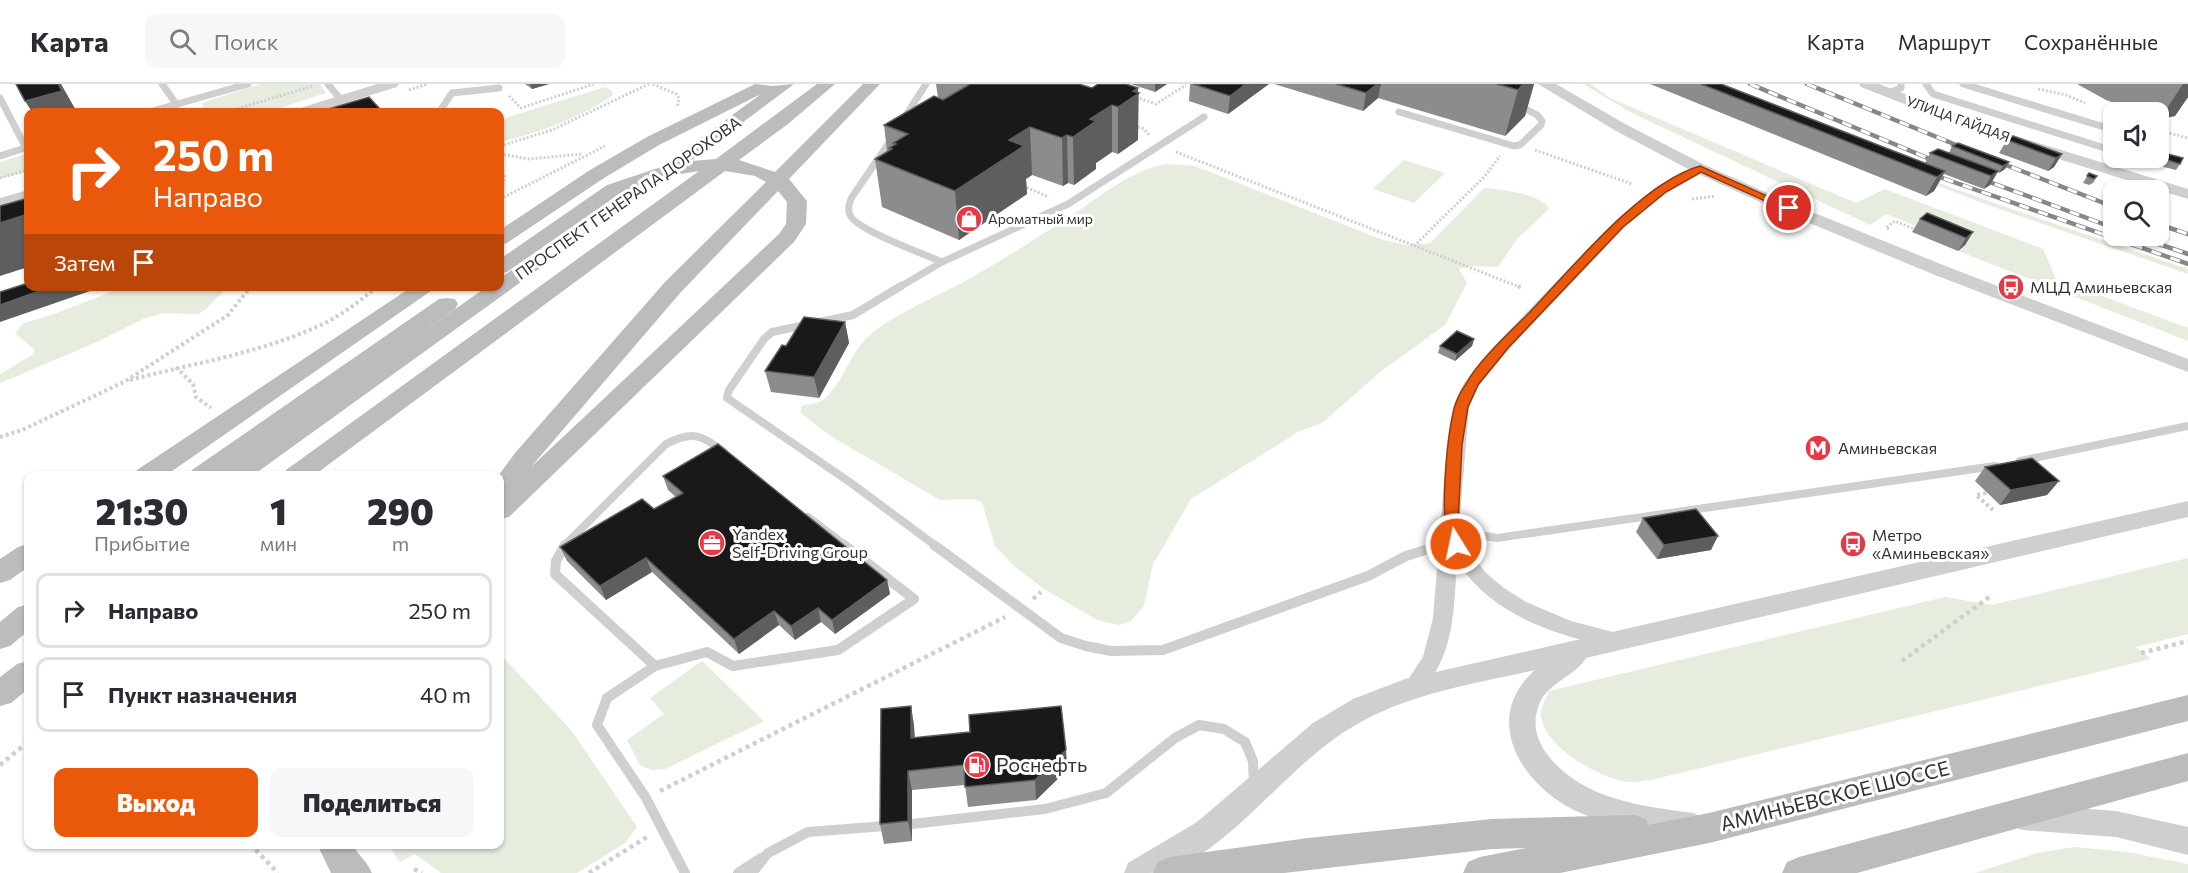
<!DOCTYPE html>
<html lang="ru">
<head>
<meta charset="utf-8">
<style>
  :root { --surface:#fff; --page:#f7f7f7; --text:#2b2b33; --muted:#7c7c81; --line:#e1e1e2; --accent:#ea580c }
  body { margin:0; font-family:Commissioner,sans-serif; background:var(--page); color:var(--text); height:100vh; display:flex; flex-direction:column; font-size:22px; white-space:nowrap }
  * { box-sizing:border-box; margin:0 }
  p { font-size:20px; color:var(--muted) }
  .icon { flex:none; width:33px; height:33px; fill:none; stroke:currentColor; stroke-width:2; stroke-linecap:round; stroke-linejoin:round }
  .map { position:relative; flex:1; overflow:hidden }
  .sheet { position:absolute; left:24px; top:387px; width:480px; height:378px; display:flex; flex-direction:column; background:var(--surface); border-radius:12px; box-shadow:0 2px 4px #0004 }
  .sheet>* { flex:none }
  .guide { position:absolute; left:24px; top:24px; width:480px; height:183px; border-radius:12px; box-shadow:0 2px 4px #0004; background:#ea580c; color:#fff; overflow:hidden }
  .buttons { position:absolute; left:2103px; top:18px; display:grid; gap:12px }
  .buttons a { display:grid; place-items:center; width:66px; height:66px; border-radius:12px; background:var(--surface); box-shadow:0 2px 4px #0004; font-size:30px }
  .pin { position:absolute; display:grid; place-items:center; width:51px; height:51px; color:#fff; margin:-26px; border:3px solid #fff; border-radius:50%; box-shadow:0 2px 6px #0007 }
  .me { position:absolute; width:66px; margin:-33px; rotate:350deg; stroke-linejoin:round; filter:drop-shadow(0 0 4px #0008) }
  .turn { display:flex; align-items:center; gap:21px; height:126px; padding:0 30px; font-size:27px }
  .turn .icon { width:78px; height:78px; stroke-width:2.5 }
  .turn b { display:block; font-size:42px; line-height:51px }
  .then { display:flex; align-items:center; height:57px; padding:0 30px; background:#0003; gap:12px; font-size:22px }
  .eta { display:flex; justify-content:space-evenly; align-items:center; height:102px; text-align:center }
  .eta b { font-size:36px; font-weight:800; line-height:42px }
  .action { display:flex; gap:12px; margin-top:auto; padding:12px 30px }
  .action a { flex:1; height:69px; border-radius:12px; background:var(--accent); color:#fff; font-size:24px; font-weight:800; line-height:69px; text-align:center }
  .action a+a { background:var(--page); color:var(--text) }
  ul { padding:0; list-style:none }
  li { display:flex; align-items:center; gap:18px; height:75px; margin:0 12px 9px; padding:0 18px; border:3px solid var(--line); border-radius:12px }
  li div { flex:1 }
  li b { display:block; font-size:22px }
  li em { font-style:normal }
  header { display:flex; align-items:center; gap:36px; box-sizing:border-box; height:84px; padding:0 30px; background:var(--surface); border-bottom:2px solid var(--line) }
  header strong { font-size:28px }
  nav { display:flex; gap:33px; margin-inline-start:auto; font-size:21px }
  .search { width:420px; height:54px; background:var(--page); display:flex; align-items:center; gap:15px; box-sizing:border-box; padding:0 21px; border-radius:12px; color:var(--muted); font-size:22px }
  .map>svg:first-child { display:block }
</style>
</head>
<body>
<header>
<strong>Карта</strong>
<div class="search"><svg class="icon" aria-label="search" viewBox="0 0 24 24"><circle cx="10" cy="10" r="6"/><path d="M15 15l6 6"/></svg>Поиск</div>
<nav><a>Карта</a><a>Маршрут</a><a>Сохранённые</a></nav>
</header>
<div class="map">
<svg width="2188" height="789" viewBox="0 0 2188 789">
  <rect width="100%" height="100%" fill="#fff"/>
  <path fill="#e6ecde" d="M261,0H320L326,9L268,28H197L204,22L201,19Z
    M1583,0H1591L1610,14L1856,119L1885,105L2043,165L2056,195L2188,244V257L1958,167L1964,161L1886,130L1870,141L1632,29Z
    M605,3L611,6L613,11C581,34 538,49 500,58V40L508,33Z
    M1834,61L1997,120L2188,185V190L1985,120Z
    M28,69V87L0,95V78Z
    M1404,76L1445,89L1414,119L1373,105Z
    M1167,80L1195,82L1383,156L1407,161L1430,159L1484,104C1500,105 1542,110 1549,125L1517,155L1498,183L1471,182L1459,185L1467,199L1445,241L1380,288L1322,339L1298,348L1191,415L1153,480L1144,522L1131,537L1119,541L1097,536L1044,505L1014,482L995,462L982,418L972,415L940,416L829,351L801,329V322C808,320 818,320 823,316C845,298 849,268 871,250C902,225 940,212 974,192C1009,172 1042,151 1075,129C1102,111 1133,85 1167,80Z
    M124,203H226L225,206L206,225L198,230L163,229L143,235L95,259L0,299V290L34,270V265L15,249L24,239L54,230Z
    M2188,474V550L2136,563L2151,575L1651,696C1642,697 1631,699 1623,697C1596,692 1541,661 1541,629C1541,622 1547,613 1549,607L1945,513L1992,521Z
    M500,570L571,646L637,743L625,759L577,789H441L415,770L400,778L388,761L500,760Z
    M702,577L764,637L665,685L652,686L640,681L627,656L664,630L650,614Z
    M2074,763L2127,768L2188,780V789H1975L2037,769Z"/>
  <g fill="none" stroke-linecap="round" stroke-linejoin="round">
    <path stroke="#cfcfcf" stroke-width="3" stroke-dasharray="2 2" stroke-linecap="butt" d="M653,0L676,10L679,14L677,24
      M2038,5L2066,11L2085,19
      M409,6L428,0
      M509,12L521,24L594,0
      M1136,13L1156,20L1186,1
      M226,28L313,2
      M1134,42L1144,45L1150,52
      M2158,46L2188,54
      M500,62L552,46L649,0
      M1535,66L1632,100
      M1176,68L1522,204
      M500,70L529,75L582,70
      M500,80L505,94L500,111
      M0,94L28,86
      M1023,102L1049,113
      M500,115L605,62
      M1692,115L1715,112
      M1889,145L1886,144L1895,137L1919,147
      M1414,162L1485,92L1500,72
      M249,204L251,202
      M376,204L379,202"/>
    <path stroke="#cfcfcf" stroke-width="4" stroke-dasharray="3 3" stroke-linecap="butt" d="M1518,202L1522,204
      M176,283L193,300L196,313L211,324
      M130,296C194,279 261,269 321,241C342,231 360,217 378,202
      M0,353L22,346L124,298L228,231L251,202
      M1992,408L1976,411L1993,426"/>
    <path stroke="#cfcfcf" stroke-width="4.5" stroke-dasharray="4 4" stroke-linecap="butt" d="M1033,515L1041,508
      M2141,569L2188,557
      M1902,577L1992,511
      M0,681L28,658
      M660,707L1005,533
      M250,760L278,789
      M414,785L422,789
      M589,789L647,753"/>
    <path stroke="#cfcfcf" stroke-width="7" d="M162,0L177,21
      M328,0L341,16
      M1926,0L1933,10L2114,67
      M1963,0L2114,46
      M452,9L499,4
      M1888,9L1901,4V0
      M0,14L26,64
      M149,28L248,0
      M442,28L440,27L452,9
      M1399,28L1514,62L1520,61L1541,41L1542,37L1537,31L1518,21
      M903,36L926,0
      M893,53L852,113C849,119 847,125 850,131C856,146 925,170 942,178L1068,120L1204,33
      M2158,64V70
      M0,72L28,63
      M2135,74H2154
      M898,204L942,178"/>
    <path stroke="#cfcfcf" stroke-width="8" d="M901,202L853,231L772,248L764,255L729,306L727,314L851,399L936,462
      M2020,377L2188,342
      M808,433L846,462
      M1451,439L1473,450L1497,454L1995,382
      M564,462L666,360C692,346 702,351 724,368
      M1437,462L1449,458"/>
    <path stroke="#cfcfcf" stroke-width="10" d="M565,461L556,477L555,490L655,582L607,614L597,641L646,714L685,789
      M934,461L1061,554L1086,562L1111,567L1163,566L1368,492L1406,472L1441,461
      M655,582L707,568L733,582L838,566L914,515L844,461
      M912,740L1045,725L1106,709L1175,654L1199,641L1224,645L1245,658L1253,677L1254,702
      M738,789L761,774
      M752,789L768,769L808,748L885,742"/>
    <path fill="#cfcfcf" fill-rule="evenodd" d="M1700,81L1707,85L1705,88L1667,108L1624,144L1510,264L1479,301L1469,323L1459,444L1472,470L1485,488L1504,504L1526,518L1571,537L1624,551L1627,557L1624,563L1617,565C1554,550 1496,534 1457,478C1454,518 1455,561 1431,595C1424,606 1420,614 1406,609L1403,603L1423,573L1433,534L1447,361L1453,323L1464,299L1498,258L1614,138L1657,102Z"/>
    <path fill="#cfcfcf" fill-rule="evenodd" d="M377,0H399L397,3L316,28H294L297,25Z
      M1538,0H1556L1627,41L1705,81L1785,117L1948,183L2188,275V288L1935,191L1773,124L1694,88L1616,47Z
      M1859,0H1879L2003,48L2188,105V115L1991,54L1861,3Z
      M28,106V116L0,125V114Z
      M2188,417V433L1586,574C1575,592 1550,598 1540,618C1531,639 1536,657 1550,674C1586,716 1641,722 1693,729L1703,733L1708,742L1703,751C1687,757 1670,752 1654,750C1627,745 1599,738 1574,726C1520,699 1481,634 1535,586C1474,600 1409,609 1354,642C1288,680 1238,759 1169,788C1157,789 1137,789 1124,789L1128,779L1197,738L1313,639L1353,615L1405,595Z
      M2022,720L2116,727L2188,743V771L2116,753L2022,746L2012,742L2007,733L2012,724Z"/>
    <path fill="#bcbcbc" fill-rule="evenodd" d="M755,0L772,2L794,0L691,77L716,75L817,0H835L788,40L739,76L775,88L863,0H880L789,95L807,117L806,140L794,158L509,433L500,435L498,392L515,369L665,198L766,98L755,92L725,87L313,392H283L286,386L699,87L663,93L621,109L507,188L500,190V175L607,101L661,83L761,10L659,61L604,94L507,159L500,161V146L590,86L647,53ZM778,107L787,118L786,140L779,150L531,383L681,208Z
      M532,175L539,177L542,181L539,185L252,392H222L223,389L219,392H189L192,386L439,215L447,214L455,215L458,220L455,225L380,278L488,202H500V194L525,177Z
      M413,202H438L165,392H134L137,386Z
      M28,460V483L10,496L0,499V475L18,463Z
      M28,520V547L10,562L0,565V538L18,523Z
      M28,577V605L11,619L0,622V593L17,580Z
      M2188,611V637L1709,759L1560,789H1463L1468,778L1480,773L1526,764L1492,765L1284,789H1153L1158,778L1170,773L1308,754L1492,735L1634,731L1646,735L1648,741L1709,729Z
      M2188,669V697L1857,789H1782L1787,778L1799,773Z
      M317,760H352C358,771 367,777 372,789H331Z"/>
    <defs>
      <path id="rail" d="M1750,0L1942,80
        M1807,0L1971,67
        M1993,76L2114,123
        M1925,88L2188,180
        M1976,93L2114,144
        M2158,140L2188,150
        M2135,152L2188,170"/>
    </defs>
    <use href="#rail" stroke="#878787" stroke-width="4.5"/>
    <use href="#rail" stroke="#fff" stroke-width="3" stroke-dasharray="10" stroke-linecap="butt"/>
  </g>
  <path fill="#8c8c8c" d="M525,0H549L532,5Z
    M936,0H1079L1092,4L1138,9H1139L1138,56L1118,70L1112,68L1096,79V85L1074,101L1068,99L1063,102L1032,91L1026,95L1027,110L959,156L882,123L875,75L887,67L884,41L938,14Z
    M1131,0H1167L1155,8Z
    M1190,0H1269L1228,30L1189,17Z
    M1274,0H1534L1525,32L1505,52L1378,14L1363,27Z
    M1650,0H1721L1925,79L1930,69H1949L1952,62L2009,78L2005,85L1999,89L1998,88L1990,101L1984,105L1944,90L1934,107L1926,112Z
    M2077,0H2188V13L2175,32L2160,35L2158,34V28H2139L2106,16Z
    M2007,56L2062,70L2054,83L2048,87L1999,69Z
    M2164,69L2180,80L2176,86L2156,81Z
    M2089,89L2097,92L2093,99L2089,101L2083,99Z
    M1920,135L1973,148L1965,161L1958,167L1912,148Z
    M845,238L849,259L819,314L771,308L765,287L786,262Z
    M1474,255L1472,262L1455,277L1438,269L1440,262Z
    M1985,383L2059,397L2047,411L2000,421L1975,397Z
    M663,392L887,496L890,510L835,550L821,538L795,556L779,541L739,570L652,488L606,516L567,477L560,463L654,425L676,413L668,406Z
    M1643,434L1711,466L1657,475L1636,448Z
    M911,622L914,642L915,653L1066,666L1067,686L1036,716L968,723L965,701L912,706V757L884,760L880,740Z"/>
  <path fill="#5e5e5e" d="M58,0H61L77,28H32L25,17Z
    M530,0H549L532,5Z
    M1155,0H1167L1155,8Z
    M1246,0H1269L1228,30L1230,12Z
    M1377,0H1381L1378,14L1363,27L1366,9Z
    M1523,0H1534L1525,32L1505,52L1518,6Z
    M2183,0H2188V13L2175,32L2160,35Z
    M1138,4V56L1118,70V23L1133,7Z
    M1112,21V68L1096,79V85L1074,101L1073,53L1090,35Z
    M380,25L381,28H366Z
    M1030,43L1032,91L1026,95L1027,110L959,156L955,107L1009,56Z
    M1067,51L1068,99L1063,102L1062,54Z
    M2062,70L2054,83L2048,87L2056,74Z
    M2009,78L2005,85L1999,89L2003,82Z
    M1945,87L1934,107L1926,112L1937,93Z
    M1998,87L1990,101L1984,105L1991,92Z
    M28,130V183L0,192V139Z
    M1973,148L1965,161L1958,167L1966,154Z
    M53,202H91L93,206L0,238V221Z
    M845,238L849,259L819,314L814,293Z
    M1474,255L1472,262L1455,277L1457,270Z
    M2059,397L2047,411L2000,421L2011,406Z
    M1718,452L1711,466L1657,475L1664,461Z
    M646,474L652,488L606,516L600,502Z
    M887,496L890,510L835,550L832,536Z
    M818,524L821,538L795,556L791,542Z
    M774,527L779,541L739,570L734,555Z
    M911,622L914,642L915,674L911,654Z
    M1066,666L1067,686L1036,716L1035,696Z
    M908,687L912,706V757L908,737Z"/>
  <path fill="#191919" stroke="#5e5e5e" stroke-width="1.5" d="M16,0H58L62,7L25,17Z
    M970,0H1079L1092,4L1098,0H1126L1138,4L1133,7L1139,9L1118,23L1112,21L1090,35L1096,37L1073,53L1067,51L1062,54L1030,43L1009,56L1024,62L955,107L875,75L892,65L889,64L896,60L893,59L908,50L884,41L934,12L943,16Z
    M1193,0H1246L1230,12Z
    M1336,0H1377L1366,9Z
    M1497,0H1523L1518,6Z
    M1701,0H1721L1945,87L1937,93Z
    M369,13L380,25L366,28H318Z
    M2013,52L2062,70L2056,74L2007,56Z
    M1958,59L2009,78L2003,82L1952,62Z
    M1938,65L1998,87L1991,92L1930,69Z
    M2164,69L2183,74L2180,80L2161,74Z
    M2089,89L2097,92L2094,95L2087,92Z
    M28,114V130L0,139V122Z
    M1927,129L1973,148L1966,154L1920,135Z
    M28,199V202H53L0,221V208Z
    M804,233L845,238L814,293L765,287L782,261L786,262Z
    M1457,247L1474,255L1457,270L1440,262Z
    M718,360L887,496L832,536L818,524L791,542L774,527L734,555L646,474L600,502L560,463L642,415L654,425L683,409L663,392Z
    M2032,374L2059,397L2011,406L1985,383Z
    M1696,425L1718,452L1664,461L1643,434Z
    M911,622V654L970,648L969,631L1061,622L1066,666L1035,696L965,703L964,681L908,687V737L880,740L881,625Z"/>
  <path fill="#ea580c" stroke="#983908" stroke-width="1.5" d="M1700,82L1794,124L1785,126L1701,88L1666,108L1623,143L1508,264L1478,301L1468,323L1462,361L1458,439L1464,460L1462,464H1451C1438,439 1447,354 1454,325C1456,317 1461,307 1466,300C1478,277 1510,248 1529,229C1572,184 1641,99 1700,82Z"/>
  <defs>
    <symbol id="shop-disc" viewBox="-11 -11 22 22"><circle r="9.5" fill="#e63847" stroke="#fff"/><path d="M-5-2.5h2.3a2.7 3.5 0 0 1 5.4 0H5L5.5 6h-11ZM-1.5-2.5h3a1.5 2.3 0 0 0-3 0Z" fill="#fff"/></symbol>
    <symbol id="bus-disc" viewBox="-11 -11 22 22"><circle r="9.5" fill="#e63847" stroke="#fff"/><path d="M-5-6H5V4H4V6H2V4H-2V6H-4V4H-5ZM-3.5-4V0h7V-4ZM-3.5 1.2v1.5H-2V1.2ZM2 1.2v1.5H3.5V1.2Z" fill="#fff"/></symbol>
    <symbol id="metro-disc" viewBox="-11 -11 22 22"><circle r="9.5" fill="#e63847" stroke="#fff"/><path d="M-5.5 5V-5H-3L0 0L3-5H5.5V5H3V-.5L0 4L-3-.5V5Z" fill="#fff"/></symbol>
    <symbol id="office-disc" viewBox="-11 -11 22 22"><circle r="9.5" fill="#e63847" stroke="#fff"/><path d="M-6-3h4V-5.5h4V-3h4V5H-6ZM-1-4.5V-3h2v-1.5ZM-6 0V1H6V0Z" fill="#fff"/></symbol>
    <symbol id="fuel-disc" viewBox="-11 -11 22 22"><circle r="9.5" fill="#e63847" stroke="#fff"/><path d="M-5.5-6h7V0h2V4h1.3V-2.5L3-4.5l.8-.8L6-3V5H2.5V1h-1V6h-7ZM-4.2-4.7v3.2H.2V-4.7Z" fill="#fff"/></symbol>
  </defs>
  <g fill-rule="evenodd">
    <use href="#shop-disc" x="954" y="120" width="30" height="30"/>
    <use href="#bus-disc" x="1996" y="188" width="30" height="30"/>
    <use href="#metro-disc" x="1803" y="349" width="30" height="30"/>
    <use href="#office-disc" x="697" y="444" width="30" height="30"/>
    <use href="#bus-disc" x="1838" y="445" width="30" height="30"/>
    <use href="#fuel-disc" x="962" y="666" width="30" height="30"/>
  </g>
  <g text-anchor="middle" stroke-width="6" stroke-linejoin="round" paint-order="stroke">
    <g font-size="14" fill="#323232" stroke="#fff">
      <text transform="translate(1958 35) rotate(20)" y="5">УЛИЦА ГАЙДАЯ</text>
    </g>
    <g font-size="14" fill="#323232" stroke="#fff" text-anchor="start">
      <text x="988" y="140">Ароматный мир</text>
    </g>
    <g font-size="16" fill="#323232" stroke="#fff">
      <text transform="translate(628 114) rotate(-35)" y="6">ПРОСПЕКТ ГЕНЕРАЛА ДОРОХОВА</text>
    </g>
    <g font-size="16" fill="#323232" stroke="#fff" text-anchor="start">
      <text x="2030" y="209">МЦД Аминьевская</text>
      <text x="1838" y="370">Аминьевская</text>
      <text x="732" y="456">Yandex<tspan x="732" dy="18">Self-Driving Group</tspan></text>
      <text x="1872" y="457">Метро<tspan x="1872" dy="18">«Аминьевская»</tspan></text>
    </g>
    <g font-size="20" fill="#323232" stroke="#fff" text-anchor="start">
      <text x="996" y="688">Роснефть</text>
    </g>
    <g font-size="20" fill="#323232" stroke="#fff">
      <text transform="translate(1835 712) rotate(-14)" y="7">АМИНЬЕВСКОЕ ШОССЕ</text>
    </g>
  </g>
</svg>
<div class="buttons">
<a><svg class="icon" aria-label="sound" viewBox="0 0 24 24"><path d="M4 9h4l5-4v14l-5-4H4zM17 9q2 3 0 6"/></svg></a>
<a><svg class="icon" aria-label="search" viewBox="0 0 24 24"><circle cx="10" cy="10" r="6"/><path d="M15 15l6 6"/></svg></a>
</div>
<div class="pin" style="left:1789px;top:124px;background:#d93025"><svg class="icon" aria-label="arrive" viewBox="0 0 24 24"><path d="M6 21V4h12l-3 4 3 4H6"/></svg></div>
<svg class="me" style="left:1456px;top:460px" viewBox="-20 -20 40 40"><circle r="17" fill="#ea580c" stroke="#fff" stroke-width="3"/><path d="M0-11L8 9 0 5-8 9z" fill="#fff"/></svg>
<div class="guide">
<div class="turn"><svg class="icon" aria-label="right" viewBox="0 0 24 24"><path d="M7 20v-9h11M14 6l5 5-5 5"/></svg><div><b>250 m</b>Направо</div></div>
<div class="then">Затем<svg class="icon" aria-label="arrive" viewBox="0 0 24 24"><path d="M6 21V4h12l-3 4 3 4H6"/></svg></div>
</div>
<section class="sheet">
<div class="eta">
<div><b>21:30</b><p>Прибытие</p></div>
<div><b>1</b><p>мин</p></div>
<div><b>290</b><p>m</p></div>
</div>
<ul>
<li><svg class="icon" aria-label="right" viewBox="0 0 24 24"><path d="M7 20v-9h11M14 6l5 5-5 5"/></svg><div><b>Направо</b></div><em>250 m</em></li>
<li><svg class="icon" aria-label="arrive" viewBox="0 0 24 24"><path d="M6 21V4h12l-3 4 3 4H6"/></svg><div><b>Пункт назначения</b></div><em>40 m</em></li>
</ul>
<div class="action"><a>Выход</a><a>Поделиться</a></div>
</section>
</div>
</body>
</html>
